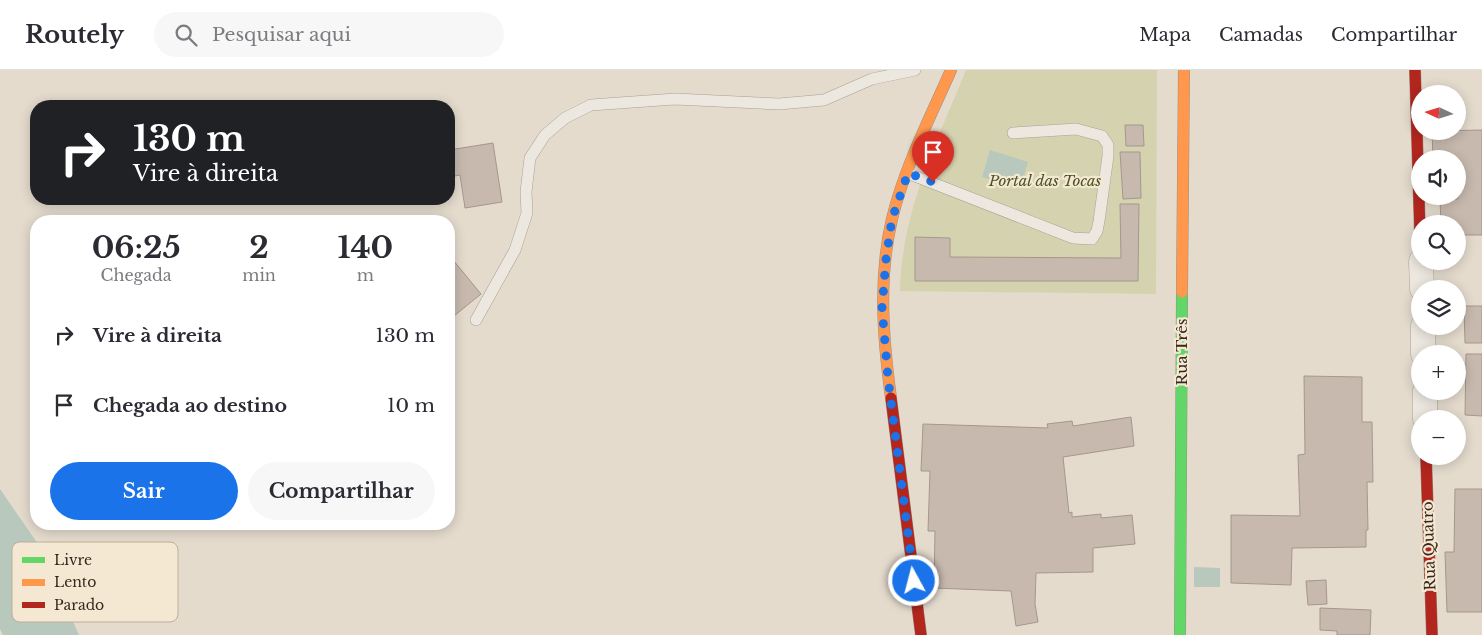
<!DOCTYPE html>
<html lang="pt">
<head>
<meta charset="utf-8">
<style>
  :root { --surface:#fff; --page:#f7f7f7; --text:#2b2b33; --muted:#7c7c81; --line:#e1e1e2; --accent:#1a73e8 }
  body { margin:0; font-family:"Libre Baskerville",serif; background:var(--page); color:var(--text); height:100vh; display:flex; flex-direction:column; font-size:19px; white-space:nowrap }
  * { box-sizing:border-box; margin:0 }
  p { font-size:16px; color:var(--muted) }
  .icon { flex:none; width:28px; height:28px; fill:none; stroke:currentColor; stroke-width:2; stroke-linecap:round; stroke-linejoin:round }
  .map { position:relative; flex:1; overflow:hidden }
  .panel { position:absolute; left:30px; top:145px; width:425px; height:315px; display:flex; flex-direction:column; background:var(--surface); border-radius:20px; box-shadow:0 2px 12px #0003 }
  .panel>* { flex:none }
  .guide { position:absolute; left:30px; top:30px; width:425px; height:105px; border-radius:20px; box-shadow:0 2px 12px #0003; background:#202124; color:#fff; overflow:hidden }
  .needle { width:32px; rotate:274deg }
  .buttons { position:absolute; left:1411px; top:15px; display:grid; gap:10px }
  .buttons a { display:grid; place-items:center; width:55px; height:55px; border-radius:50%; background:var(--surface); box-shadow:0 2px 12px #0003; font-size:25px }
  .pin { position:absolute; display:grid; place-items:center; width:42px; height:42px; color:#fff; margin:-51px -21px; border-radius:50% 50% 50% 0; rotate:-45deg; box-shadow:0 0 5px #0007 }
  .pin .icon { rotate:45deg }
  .me { position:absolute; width:55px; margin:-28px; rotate:353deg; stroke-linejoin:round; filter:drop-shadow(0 0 4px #0008) }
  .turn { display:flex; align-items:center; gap:18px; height:105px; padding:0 20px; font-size:22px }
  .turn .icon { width:65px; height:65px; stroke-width:2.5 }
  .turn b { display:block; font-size:35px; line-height:42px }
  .eta { display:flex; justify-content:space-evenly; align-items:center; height:85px; text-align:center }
  .eta b { font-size:30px; font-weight:800; line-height:35px }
  .primary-button { display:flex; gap:10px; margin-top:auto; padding:10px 20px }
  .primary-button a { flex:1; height:58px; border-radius:30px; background:var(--accent); color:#fff; font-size:20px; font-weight:800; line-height:58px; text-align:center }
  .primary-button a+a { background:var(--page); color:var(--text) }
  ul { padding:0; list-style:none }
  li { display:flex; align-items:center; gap:15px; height:70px; padding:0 20px }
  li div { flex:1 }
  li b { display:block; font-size:19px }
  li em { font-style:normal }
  header { display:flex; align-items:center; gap:30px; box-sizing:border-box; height:70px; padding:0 25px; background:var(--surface); border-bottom:1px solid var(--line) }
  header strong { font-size:24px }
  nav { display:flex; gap:28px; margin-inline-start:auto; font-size:18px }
  .search { width:350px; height:45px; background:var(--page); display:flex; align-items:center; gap:12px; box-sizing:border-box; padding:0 18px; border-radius:28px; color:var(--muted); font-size:19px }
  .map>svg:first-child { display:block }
</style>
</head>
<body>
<header>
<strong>Routely</strong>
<div class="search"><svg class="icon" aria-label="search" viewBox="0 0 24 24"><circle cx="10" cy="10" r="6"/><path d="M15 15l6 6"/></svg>Pesquisar aqui</div>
<nav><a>Mapa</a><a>Camadas</a><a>Compartilhar</a></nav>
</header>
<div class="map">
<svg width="1482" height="565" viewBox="0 0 1482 565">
  <rect width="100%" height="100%" fill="#e4dbcd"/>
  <path fill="#d5d2b0" d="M966,0H1157L1156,224L900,221C902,140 936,74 966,0Z"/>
  <path fill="#b8c8bd" d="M990,80L1028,92L1020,118L982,107Z
    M0,419L38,474L79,565H3L0,559Z
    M1194,497L1220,498V517H1194Z"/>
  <path fill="#c7b9ae" stroke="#a4978c" d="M1125,55H1143L1144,76H1126Z
    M1482,60V165H1458V154H1441L1440,129H1458V89H1433L1432,61Z
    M493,73L502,132L465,138L460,105L449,107V80Z
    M1120,82H1140L1141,128L1123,129Z
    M1120,134H1139L1138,211H915V167L950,168V187L1121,188Z
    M449,185L481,224L449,250Z
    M1464,236H1482V273H1465Z
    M1466,284H1482V346L1465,345Z
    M1304,306L1362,307V352H1372L1373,412H1367L1368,460H1366V477L1292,478L1291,515L1231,513V445L1300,446L1298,385L1305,384Z
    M1131,347L1134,376L1063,387L1069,443L1072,442V447L1101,444V448L1132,445L1135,474L1093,478V502L1036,503L1035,534L1038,552L1016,556L1011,521L934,518L935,461H928L930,401H921L923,354L1048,358L1047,354L1072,351L1073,356Z
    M1455,419H1482V542H1447L1445,482H1454Z
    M1326,510L1327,534L1308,535L1306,511Z
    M1320,538L1371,540L1370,565H1337V561L1320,560Z"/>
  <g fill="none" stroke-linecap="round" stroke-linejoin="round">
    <defs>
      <path id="lane" d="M907,103L1073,168L1092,169L1097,161L1099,151L1108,86V75L1102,66L1076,59L1013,63
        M476,250L515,180L527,143L526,122L530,88L545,65L565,48L591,35L675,29L779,34L824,30L872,9L915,0"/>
      <path id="street" d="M1421,191L1422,219
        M1423,256V284
        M1425,321V349"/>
      <path id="fast" d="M1180,565L1182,222"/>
      <path id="slow" d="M1182,222L1184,0
        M891,328C883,269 878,208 892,149C904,98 930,48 951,0"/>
      <path id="jam" d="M1415,0L1420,164
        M891,328L921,565
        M1426,386L1432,565"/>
    </defs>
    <use href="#lane" stroke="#a9a096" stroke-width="12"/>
    <use href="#street" stroke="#a9a096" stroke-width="25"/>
    <use href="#fast" stroke="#999086" stroke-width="12"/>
    <use href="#slow" stroke="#999086" stroke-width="12"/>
    <use href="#jam" stroke="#999086" stroke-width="12"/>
    <use href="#lane" stroke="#ece7df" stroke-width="11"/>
    <use href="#street" stroke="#ece7df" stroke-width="24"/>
    <use href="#fast" stroke="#63d668" stroke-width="11"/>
    <use href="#slow" stroke="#ff974d" stroke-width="11"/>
    <use href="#jam" stroke="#b3261e" stroke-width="11"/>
  </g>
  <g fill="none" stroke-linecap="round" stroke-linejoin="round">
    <path stroke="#1a73e8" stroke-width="9" stroke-dasharray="0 16.2" d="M914,511L888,308L882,238L886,189L892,149L908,103L933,112"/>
  </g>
  <g text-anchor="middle" stroke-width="4.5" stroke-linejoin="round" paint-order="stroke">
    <g font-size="15" font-style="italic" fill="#4b5325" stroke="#f5e8d3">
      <text x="1045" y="116">Portal das Tocas</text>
    </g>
    <g font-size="15" fill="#37281e" stroke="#f5e8d3">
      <text transform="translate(1182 282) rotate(-90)" y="5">Rua Três</text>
      <text transform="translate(1429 476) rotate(-92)" y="5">Rua Quatro</text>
    </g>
  </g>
  <rect x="12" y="472" width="166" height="80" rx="8" fill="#f5e8d3" stroke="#bcae9d" stroke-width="1"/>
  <rect x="22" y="487" width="23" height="6" fill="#63d668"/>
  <rect x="22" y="509" width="23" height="7" fill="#ff974d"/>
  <rect x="22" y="532" width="23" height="6" fill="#b3261e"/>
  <g font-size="14" fill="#37281e">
    <text x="54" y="495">Livre</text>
    <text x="54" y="517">Lento</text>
    <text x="54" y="540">Parado</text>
  </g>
</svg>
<div class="buttons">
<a><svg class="needle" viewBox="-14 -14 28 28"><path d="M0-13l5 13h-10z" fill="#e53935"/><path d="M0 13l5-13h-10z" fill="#7c7c81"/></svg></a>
<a><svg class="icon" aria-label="sound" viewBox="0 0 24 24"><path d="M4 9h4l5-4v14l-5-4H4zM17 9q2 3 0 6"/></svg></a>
<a><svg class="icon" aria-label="search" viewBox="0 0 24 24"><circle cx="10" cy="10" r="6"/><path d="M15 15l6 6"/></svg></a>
<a><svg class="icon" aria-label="layers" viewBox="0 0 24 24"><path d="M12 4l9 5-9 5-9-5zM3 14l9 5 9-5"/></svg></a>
<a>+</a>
<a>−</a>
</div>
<div class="pin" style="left:933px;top:112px;background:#d93025"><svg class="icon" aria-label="arrive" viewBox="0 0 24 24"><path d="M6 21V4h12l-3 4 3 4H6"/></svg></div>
<svg class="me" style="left:914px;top:511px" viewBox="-20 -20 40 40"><circle r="17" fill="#1a73e8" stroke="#fff" stroke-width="3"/><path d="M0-11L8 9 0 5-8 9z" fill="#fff"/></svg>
<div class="guide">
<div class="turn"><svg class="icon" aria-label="right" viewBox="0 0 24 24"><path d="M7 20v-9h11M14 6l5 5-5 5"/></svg><div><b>130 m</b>Vire à direita</div></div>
</div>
<section class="panel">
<div class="eta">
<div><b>06:25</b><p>Chegada</p></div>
<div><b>2</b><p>min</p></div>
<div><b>140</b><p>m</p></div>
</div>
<ul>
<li><svg class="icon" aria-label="right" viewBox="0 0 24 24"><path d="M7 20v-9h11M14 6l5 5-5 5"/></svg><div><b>Vire à direita</b></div><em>130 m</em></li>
<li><svg class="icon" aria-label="arrive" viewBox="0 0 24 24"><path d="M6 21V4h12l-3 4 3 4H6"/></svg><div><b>Chegada ao destino</b></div><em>10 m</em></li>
</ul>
<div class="primary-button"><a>Sair</a><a>Compartilhar</a></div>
</section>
</div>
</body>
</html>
